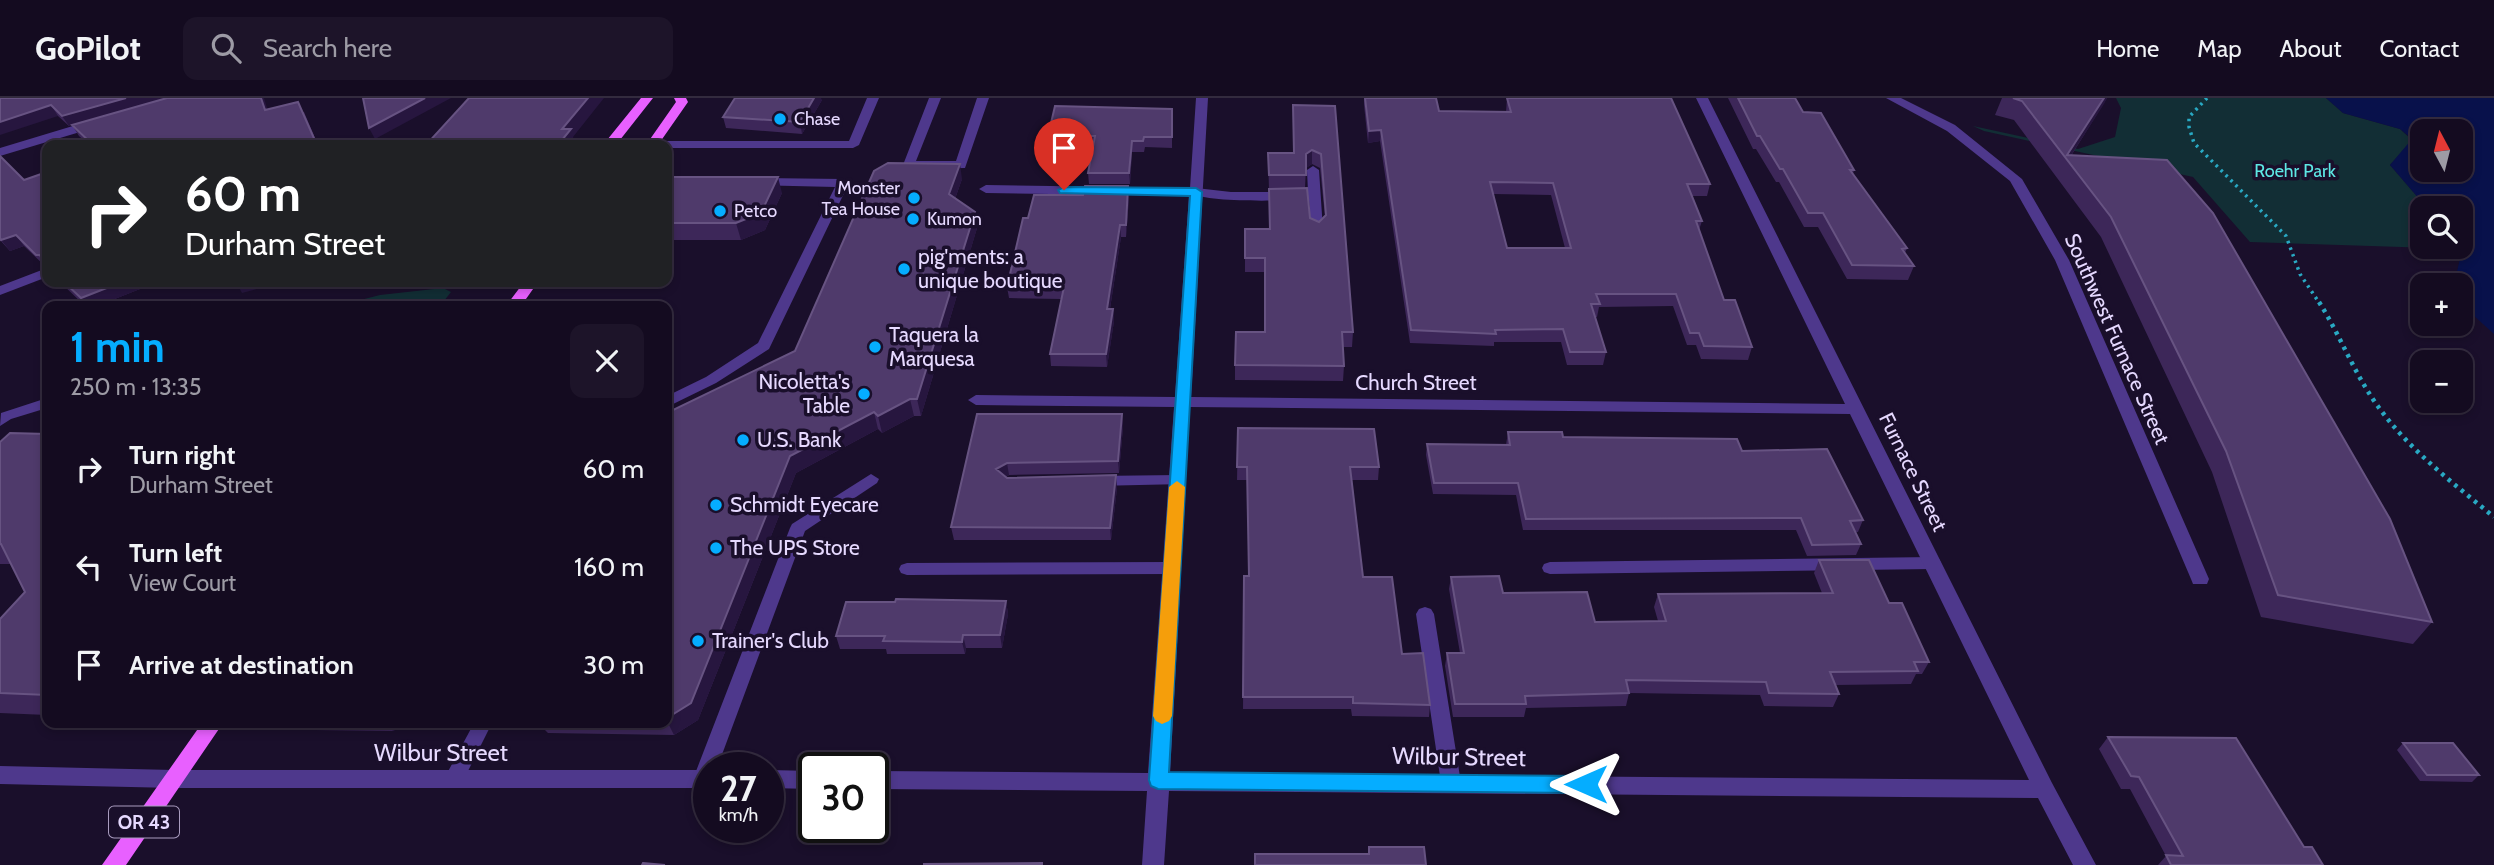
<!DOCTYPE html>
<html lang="en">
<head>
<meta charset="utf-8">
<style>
  :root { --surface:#140b20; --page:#1d1429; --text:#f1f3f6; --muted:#9d9ba5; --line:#332b3e; --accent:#05adff }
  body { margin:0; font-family:Cabin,sans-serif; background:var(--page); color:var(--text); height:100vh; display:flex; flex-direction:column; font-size:26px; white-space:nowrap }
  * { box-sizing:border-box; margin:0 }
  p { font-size:23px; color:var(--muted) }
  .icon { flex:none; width:38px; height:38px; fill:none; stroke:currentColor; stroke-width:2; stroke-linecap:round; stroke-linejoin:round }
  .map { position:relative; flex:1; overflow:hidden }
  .sheet { position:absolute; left:42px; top:203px; width:630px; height:427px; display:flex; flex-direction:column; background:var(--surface); border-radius:14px; box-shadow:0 4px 10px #0003,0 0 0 2px var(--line) }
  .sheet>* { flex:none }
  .top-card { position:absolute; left:42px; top:42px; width:630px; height:147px; border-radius:14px; box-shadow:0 4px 10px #0003,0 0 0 2px var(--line); background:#202124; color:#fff; overflow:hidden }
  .needle { width:46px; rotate:353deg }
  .fabs { position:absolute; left:2410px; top:21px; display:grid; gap:14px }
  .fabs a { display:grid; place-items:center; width:63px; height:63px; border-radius:14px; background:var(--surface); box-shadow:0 4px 10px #0003,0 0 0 2px var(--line); font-size:35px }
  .speed { position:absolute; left:693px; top:654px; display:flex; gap:14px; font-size:35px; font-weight:700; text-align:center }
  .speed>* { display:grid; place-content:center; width:91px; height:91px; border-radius:50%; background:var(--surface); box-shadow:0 4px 10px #0003,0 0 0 2px var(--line); line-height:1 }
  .speed small { font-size:18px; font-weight:400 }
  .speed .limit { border:4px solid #111; border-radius:10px; background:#fff; color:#111 }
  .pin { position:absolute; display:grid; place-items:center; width:60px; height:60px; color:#fff; margin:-72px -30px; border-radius:50% 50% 50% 0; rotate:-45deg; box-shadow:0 0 7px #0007 }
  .pin .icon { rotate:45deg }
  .me { position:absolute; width:77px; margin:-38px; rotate:270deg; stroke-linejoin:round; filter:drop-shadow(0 0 5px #0008) }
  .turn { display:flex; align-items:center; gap:24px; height:147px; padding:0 28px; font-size:32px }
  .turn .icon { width:91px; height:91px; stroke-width:2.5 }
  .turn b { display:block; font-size:49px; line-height:60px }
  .round { display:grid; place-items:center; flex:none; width:74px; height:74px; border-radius:14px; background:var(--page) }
  .summary { display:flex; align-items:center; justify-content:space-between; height:119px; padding:0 28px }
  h1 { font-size:42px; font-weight:700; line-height:52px; color:var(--accent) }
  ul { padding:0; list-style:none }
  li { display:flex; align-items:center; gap:21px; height:98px; padding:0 28px }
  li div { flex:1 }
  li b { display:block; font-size:26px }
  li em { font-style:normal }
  header { display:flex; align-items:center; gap:42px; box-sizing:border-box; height:98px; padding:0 35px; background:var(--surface); border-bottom:2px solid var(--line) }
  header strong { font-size:33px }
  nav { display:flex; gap:38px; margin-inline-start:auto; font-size:24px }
  .search { width:490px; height:63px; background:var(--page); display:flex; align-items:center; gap:18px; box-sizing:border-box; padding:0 24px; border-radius:14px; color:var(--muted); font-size:26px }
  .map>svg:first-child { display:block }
</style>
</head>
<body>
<header>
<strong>GoPilot</strong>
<div class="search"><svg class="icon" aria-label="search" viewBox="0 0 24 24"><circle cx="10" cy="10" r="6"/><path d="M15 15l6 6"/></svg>Search here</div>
<nav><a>Home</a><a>Map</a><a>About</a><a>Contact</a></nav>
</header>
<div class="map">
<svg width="2494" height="767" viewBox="0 0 2494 767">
  <rect width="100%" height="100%" fill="#1a0f2b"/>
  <path fill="#122e35" d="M2116,0H2326L2343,15L2400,31L2412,42L2390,67L2427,110H2422V149H2460L2463,151L2250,144L2193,79L1984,33L1973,28L2078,51L2115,39L2121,10Z
    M443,190L451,194L440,208H337L380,197Z"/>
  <path fill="#08114b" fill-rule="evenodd" d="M2326,0H2494V236L2461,206L2460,187H2454L2462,151L2460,110H2427L2390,67L2412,41L2400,31L2343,15ZM2422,33H2460V72H2422Z"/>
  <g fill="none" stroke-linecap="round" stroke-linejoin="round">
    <path stroke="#29a9c3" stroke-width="3.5" stroke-dasharray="2.5 4.5" stroke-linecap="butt" d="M2207,0L2189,19V29L2194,45L2286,138L2300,176L2320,206"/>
    <path stroke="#29a9c3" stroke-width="4.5" stroke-dasharray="3.5 5" stroke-linecap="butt" d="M2319,204C2340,237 2354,275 2377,307C2408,351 2453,385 2494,419"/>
    <path fill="#4e388c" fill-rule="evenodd" d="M867,0H879L859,47L853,50H667V47L647,46L653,43H849Z
      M929,0H941L916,63H956L977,0H989L965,70L909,71L903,67Z
      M1313,68L1319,72L1323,132L1317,136L1311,132L1309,102C1285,102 1207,106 1190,94L1196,90L1231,94H1308L1307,72Z
      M758,80L843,81L849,85L769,251L716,285L667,309V298L706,279L758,245L835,89L754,87L752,84Z
      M47,300V310L11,321L0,328L1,315Z
      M871,376L879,381L877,385L805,433L717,670H709V687L703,689L696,687L693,681L790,430L792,426Z
      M1178,377L1184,378L1186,382L1184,386L1095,388L1087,383L1095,378Z
      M1933,459L1939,461L1941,465L1939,469L1933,471L1550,476L1544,474L1542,470L1544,466L1550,464Z
      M1172,464L1178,466L1180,470L1178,474L1172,476L907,477L901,475L899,471L901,467L907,465Z
      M1425,509L1431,511L1434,516L1461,685L1458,691L1451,693L1444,691L1441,685L1416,516L1419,511Z
      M474,625H492L461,687L454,689L447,687L444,681Z"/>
    <path fill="#4e388c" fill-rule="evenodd" d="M1196,0H1208L1191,299L1845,306L1696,0H1708L2052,685L2096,767H2073L2038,700L1169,693L1164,767H1142L1147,693L873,691V673L1148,675L1174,309L976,307L968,302L976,297L1175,299L1189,98L986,95L979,91L986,87L1190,90ZM1190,309L1850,316L2029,682L1170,675Z
      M1886,0H1901L1955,27L2022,81L2069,162L2209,481L2207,486H2193L2191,481L2055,162L2010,83L1947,33Z
      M96,21L100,22V28L0,58V50Z
      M47,170V179L0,197V188Z
      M0,668L174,672H709V690H174L0,686Z
      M768,672L814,673V691L768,690Z"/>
    <path fill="#e860ff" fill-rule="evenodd" d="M641,0H653L616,47H603Z
      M674,0H686L688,4L658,47H646L676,4Z
      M524,184H538L521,208H506Z
      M202,625H223L126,767H102Z"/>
  </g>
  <path fill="#3d2759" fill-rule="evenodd" d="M0,0L267,12L304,14L318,47H89L79,38L72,27L69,28L58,18Z
    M1364,0H1436L1439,13L1506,14L1507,0L1710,86L1707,98H1692L1702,123L1699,132L1724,202L1752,249L1748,262L1701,261L1696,247H1687L1673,208L1599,209L1597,219H1595L1606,254L1603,267H1567L1561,244H1494V248L1410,245L1380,43L1368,45L1364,7ZM1493,96L1551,97L1565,150H1507Z
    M1728,0H1795L1803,14L1854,72L1853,76L1907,150L1905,155L1914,168L1908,182L1847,181L1818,129H1804L1779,84H1776L1756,51H1753Z
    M2002,0H2107L2071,58L2432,524L2413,546L2261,519L2212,374L2101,139L2014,22L1995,17Z
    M822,2L802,36L726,30L723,19Z
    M1293,7L1335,8L1353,234L1352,249H1343L1344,268L1343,283L1235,282V267L1265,234V174H1245V131H1270L1268,55H1293ZM1312,66L1320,70L1325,119L1319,124L1310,120L1305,90L1306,70Z
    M1172,11V50L1145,49L1144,54H1132L1130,86H1089L1088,75L1092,49H1049L1048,38Z
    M0,58L24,82L47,74V170L24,148L10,153L0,142Z
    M667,79L782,95L765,132L741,142H667Z
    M962,81L955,101L975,114L977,130L921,318H914L882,335L878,331L796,375L698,622L674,637L548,635L538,625H667V325L795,253Z
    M1128,88L1129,100L1126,139H1121L1110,211H1113L1114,223L1107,269L1051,268L1050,256L1061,201L1009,200L1007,189L1028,120L1083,97Z
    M60,184H135L140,191L97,208H85Z
    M977,316H1122L1123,329L1119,375L1009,377L1006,379L1117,390L1111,442H954L951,429Z
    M1238,330L1379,369L1378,382H1352L1363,479L1402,556L1430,607L1429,619L1352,618L1351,611H1243L1244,478H1249L1247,382H1237Z
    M1508,334L1742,353L1863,422L1858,434H1856L1861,446L1856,457L1807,458L1796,432H1523L1516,397L1433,396L1426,357L1427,346L1506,347Z
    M47,336V617L0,615V521L25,494L11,466H0V344Z
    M1819,462L1889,505L1929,564L1922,576H1916L1911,586L1835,587L1839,596L1833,609L1764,608L1760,597L1629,595L1626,608L1526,610L1524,619H1453L1445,568L1447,555H1460L1449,491L1451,479L1595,524L1658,523L1654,509L1658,496L1822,495L1814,475Z
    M1006,503L1008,516L1002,550H966L965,556H887L886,551H840L836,538Z
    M309,625H407L393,633L315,632Z
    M2108,639L2304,749L2323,767H2158L2166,758L2130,691H2121L2099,651Z
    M2403,645L2479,677L2472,684L2420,683L2397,652Z"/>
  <path fill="#27163f" d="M126,0H170L69,28L62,18Z
    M261,0H264L271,23L265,12Z
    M425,0H451L375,41L369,30Z
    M588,0H604L573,39L576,46L575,47H558L562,31Z
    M814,0H821L822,2L802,36L800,24Z
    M2104,0H2107L2104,6L2068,62L2066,60Z
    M51,7L58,18L0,37V24Z
    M1381,32L1380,43L1368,45L1369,33Z
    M1132,43V54L1130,86L1129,75Z
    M1312,52V66L1306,70V56Z
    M960,66L962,81L951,112L949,96Z
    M778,79L782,95L765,132L741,142L736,125Z
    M1128,88L1129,100L1126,139V127Z
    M975,114L977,130L921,318L917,301Z
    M1120,127L1121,139L1108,223L1107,211Z
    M16,137L24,148L10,153L1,142Z
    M122,184H135L140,191L97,208H87L81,200Z
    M236,184H283L242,195Z
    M1113,211L1114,223L1107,269L1106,256Z
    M910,301L914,318L882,335L878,318Z
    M874,314L878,331L796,375L698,622L674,637L667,623V620L790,358Z
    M1122,316L1123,329L1119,375L1118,363Z
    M1007,365L1009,377L999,384L996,371Z
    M1116,377L1117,390L1111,442L1110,430Z
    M1006,503L1008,516L1002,550L1000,537Z
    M963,537L966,550L965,556L962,544Z
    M387,625H407L393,633Z"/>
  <path fill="#4f3a6b" stroke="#675382" stroke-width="2" fill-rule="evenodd" d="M0,0H126L62,18L51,7L0,24Z
    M167,0H261L265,12L298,4L317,47H93L72,27Z
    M363,0H425L369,30Z
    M469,0H588L562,31H571L558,47H426Z
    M735,0H814L800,24L723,19Z
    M1365,0H1436L1439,13L1511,14L1507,0H1671L1710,86H1687L1702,123H1696L1724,202H1735L1752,249L1704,248L1699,235H1690L1676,196H1596L1600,206H1591L1606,254H1570L1563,231L1495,232L1496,236L1411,232L1381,32L1369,33ZM1490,84L1553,85L1571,150H1507Z
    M1738,0H1795L1803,14L1821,15L1854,72H1850L1907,150L1902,151L1914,168L1852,167L1823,115H1808L1783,71H1780L1760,38H1757Z
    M2013,0H2104L2067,57L2167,62L2213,115L2390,421L2432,524L2278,497L2226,353L2111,119L2022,3Z
    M1293,7L1335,8L1353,234H1342L1344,268L1235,267L1236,234H1265V160H1245V131H1270L1269,91L1307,90L1310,120L1319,124L1326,117L1321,56L1312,52L1306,56V77H1269L1268,55H1294Z
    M1055,8L1172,11V39H1144L1143,43H1132L1129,75H1088L1095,38H1048Z
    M0,58L24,82L47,74V167L42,162L40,157H36L16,137L1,142L0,140Z
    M888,65L960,66L949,96L975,114L917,301H910L878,318L874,314L790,358L691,605L667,620V325L673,312L795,253L874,73Z
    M667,79H778L761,115L736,125H667Z
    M1085,88H1128L1126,127H1120L1107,211H1113L1106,256H1050L1064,189H1007L1023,120H1028L1034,97H1083Z
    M64,184H122L81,200Z
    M977,316H1122L1118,363L1007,365L996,371L1007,380L1116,377L1110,430L951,429Z
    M1238,330L1374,331L1379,369H1350L1363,479H1392L1402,556L1423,555L1430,607L1353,605V599H1243L1244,478H1249L1247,369H1237Z
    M1508,334H1562L1563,339L1737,341L1742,353L1827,351L1863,422L1850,423L1861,446L1812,447L1801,420L1526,421L1518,385H1434L1427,346L1510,347Z
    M10,335L47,336V597L0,595V521L25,494L1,446H0V344Z
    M1819,462H1869L1889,505H1902L1929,564H1914L1918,573L1830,574L1839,596L1769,595L1766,584L1626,582L1629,595L1525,598L1526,606H1455L1447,555H1464L1451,479L1499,478L1503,495L1587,494L1595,524L1666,523L1658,496L1833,495Z
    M896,501L1006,503L1000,537H963L962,544L883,543L885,538H836L846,504H895Z
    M2108,639L2236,640L2304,749H2312L2323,767H2171L2166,757L2183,758L2139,679L2131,678Z
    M2403,645H2453L2479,677H2427Z
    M1369,749H1424L1426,767H1255V756H1369Z
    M643,765L665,767H642Z
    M1042,765V767H924V766Z"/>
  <path fill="#05adff" stroke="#0370a6" stroke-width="2" d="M1064,89L1196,90L1202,94L1169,674L1586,678L1593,680L1596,686L1593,692L1586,695L1158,691L1151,688L1149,682L1190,98L1060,95L1058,92Z"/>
  <path fill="#f59e0b" d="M1177,383L1185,389L1172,618L1169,623L1162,626L1156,623L1153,618L1169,389Z"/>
  <g fill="#05adff" stroke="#1a0f2b" stroke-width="2.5">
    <circle cx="780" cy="21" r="7"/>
    <circle cx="914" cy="100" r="7"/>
    <circle cx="720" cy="113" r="7"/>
    <circle cx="913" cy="121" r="7"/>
    <circle cx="904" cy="171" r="7"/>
    <circle cx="875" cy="249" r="7"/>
    <circle cx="864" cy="296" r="7"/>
    <circle cx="743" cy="342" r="7"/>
    <circle cx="716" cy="407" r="7"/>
    <circle cx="716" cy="450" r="7"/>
    <circle cx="698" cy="543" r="7"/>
  </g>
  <g text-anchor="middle" stroke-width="7" stroke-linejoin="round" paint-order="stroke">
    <g font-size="18" fill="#e6d9ff" stroke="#1a0f2b" text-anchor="start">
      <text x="794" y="27">Chase</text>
      <text x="900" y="96" text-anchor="end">Monster<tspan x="900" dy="21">Tea House</tspan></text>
      <text x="734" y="119">Petco</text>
      <text x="927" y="127">Kumon</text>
    </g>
    <g font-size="18" fill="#5de7e4" stroke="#1a0f2b">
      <text x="2295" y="79">Roehr Park</text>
    </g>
    <rect fill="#1a0f2b" stroke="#a99cbf" stroke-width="2" x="109" y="708.5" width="70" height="31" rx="5"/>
    <g font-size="19" font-weight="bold" fill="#e6d9ff">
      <text x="144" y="731">OR 43</text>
    </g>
    <g font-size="21" fill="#e6d9ff" stroke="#1a0f2b" text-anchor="start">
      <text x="918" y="166">pig'ments: a<tspan x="918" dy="24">unique boutique</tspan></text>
      <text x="889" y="244">Taquera la<tspan x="889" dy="24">Marquesa</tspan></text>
      <text x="850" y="291" text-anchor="end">Nicoletta's<tspan x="850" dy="24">Table</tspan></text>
      <text x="757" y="349">U.S. Bank</text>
      <text x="730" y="414">Schmidt Eyecare</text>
      <text x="730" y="457">The UPS Store</text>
      <text x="712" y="550">Trainer's Club</text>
    </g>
    <g font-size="21" fill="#e6d9ff" stroke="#1a0f2b">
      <text transform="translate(2117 241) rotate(66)" y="7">Southwest Furnace Street</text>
      <text x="1416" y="292">Church Street</text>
      <text transform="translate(1913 374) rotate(64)" y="7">Furnace Street</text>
    </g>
    <g font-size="24" fill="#e6d9ff" stroke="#1a0f2b">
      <text x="441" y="663">Wilbur Street</text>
      <text transform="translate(1459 659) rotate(1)" y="8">Wilbur Street</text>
    </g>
  </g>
</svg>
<div class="fabs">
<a><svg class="needle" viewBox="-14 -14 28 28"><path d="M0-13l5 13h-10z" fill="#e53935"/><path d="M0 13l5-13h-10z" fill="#9d9ba5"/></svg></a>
<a><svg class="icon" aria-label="search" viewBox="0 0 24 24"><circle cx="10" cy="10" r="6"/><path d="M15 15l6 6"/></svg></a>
<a>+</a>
<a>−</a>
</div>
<div class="speed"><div>27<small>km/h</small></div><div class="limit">30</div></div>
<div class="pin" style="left:1064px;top:92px;background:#d93025"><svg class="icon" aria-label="arrive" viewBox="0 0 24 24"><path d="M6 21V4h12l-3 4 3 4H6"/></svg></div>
<svg class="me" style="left:1586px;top:686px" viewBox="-20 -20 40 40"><path d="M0-17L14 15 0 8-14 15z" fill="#05adff" stroke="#fff" stroke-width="4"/></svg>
<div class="top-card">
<div class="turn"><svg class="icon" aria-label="right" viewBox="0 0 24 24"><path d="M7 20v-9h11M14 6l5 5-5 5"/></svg><div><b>60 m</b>Durham Street</div></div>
</div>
<section class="sheet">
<div class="summary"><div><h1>1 min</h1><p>250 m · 13:35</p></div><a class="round"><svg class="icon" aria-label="close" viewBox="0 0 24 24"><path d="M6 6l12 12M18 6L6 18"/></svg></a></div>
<ul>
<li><svg class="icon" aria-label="right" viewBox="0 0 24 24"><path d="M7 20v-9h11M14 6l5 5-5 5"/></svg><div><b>Turn right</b><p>Durham Street</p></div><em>60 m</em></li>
<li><svg class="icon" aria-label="left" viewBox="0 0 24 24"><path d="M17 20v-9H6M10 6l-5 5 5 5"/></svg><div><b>Turn left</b><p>View Court</p></div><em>160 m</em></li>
<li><svg class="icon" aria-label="arrive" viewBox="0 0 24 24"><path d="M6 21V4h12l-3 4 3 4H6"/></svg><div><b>Arrive at destination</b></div><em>30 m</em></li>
</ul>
</section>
</div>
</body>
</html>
